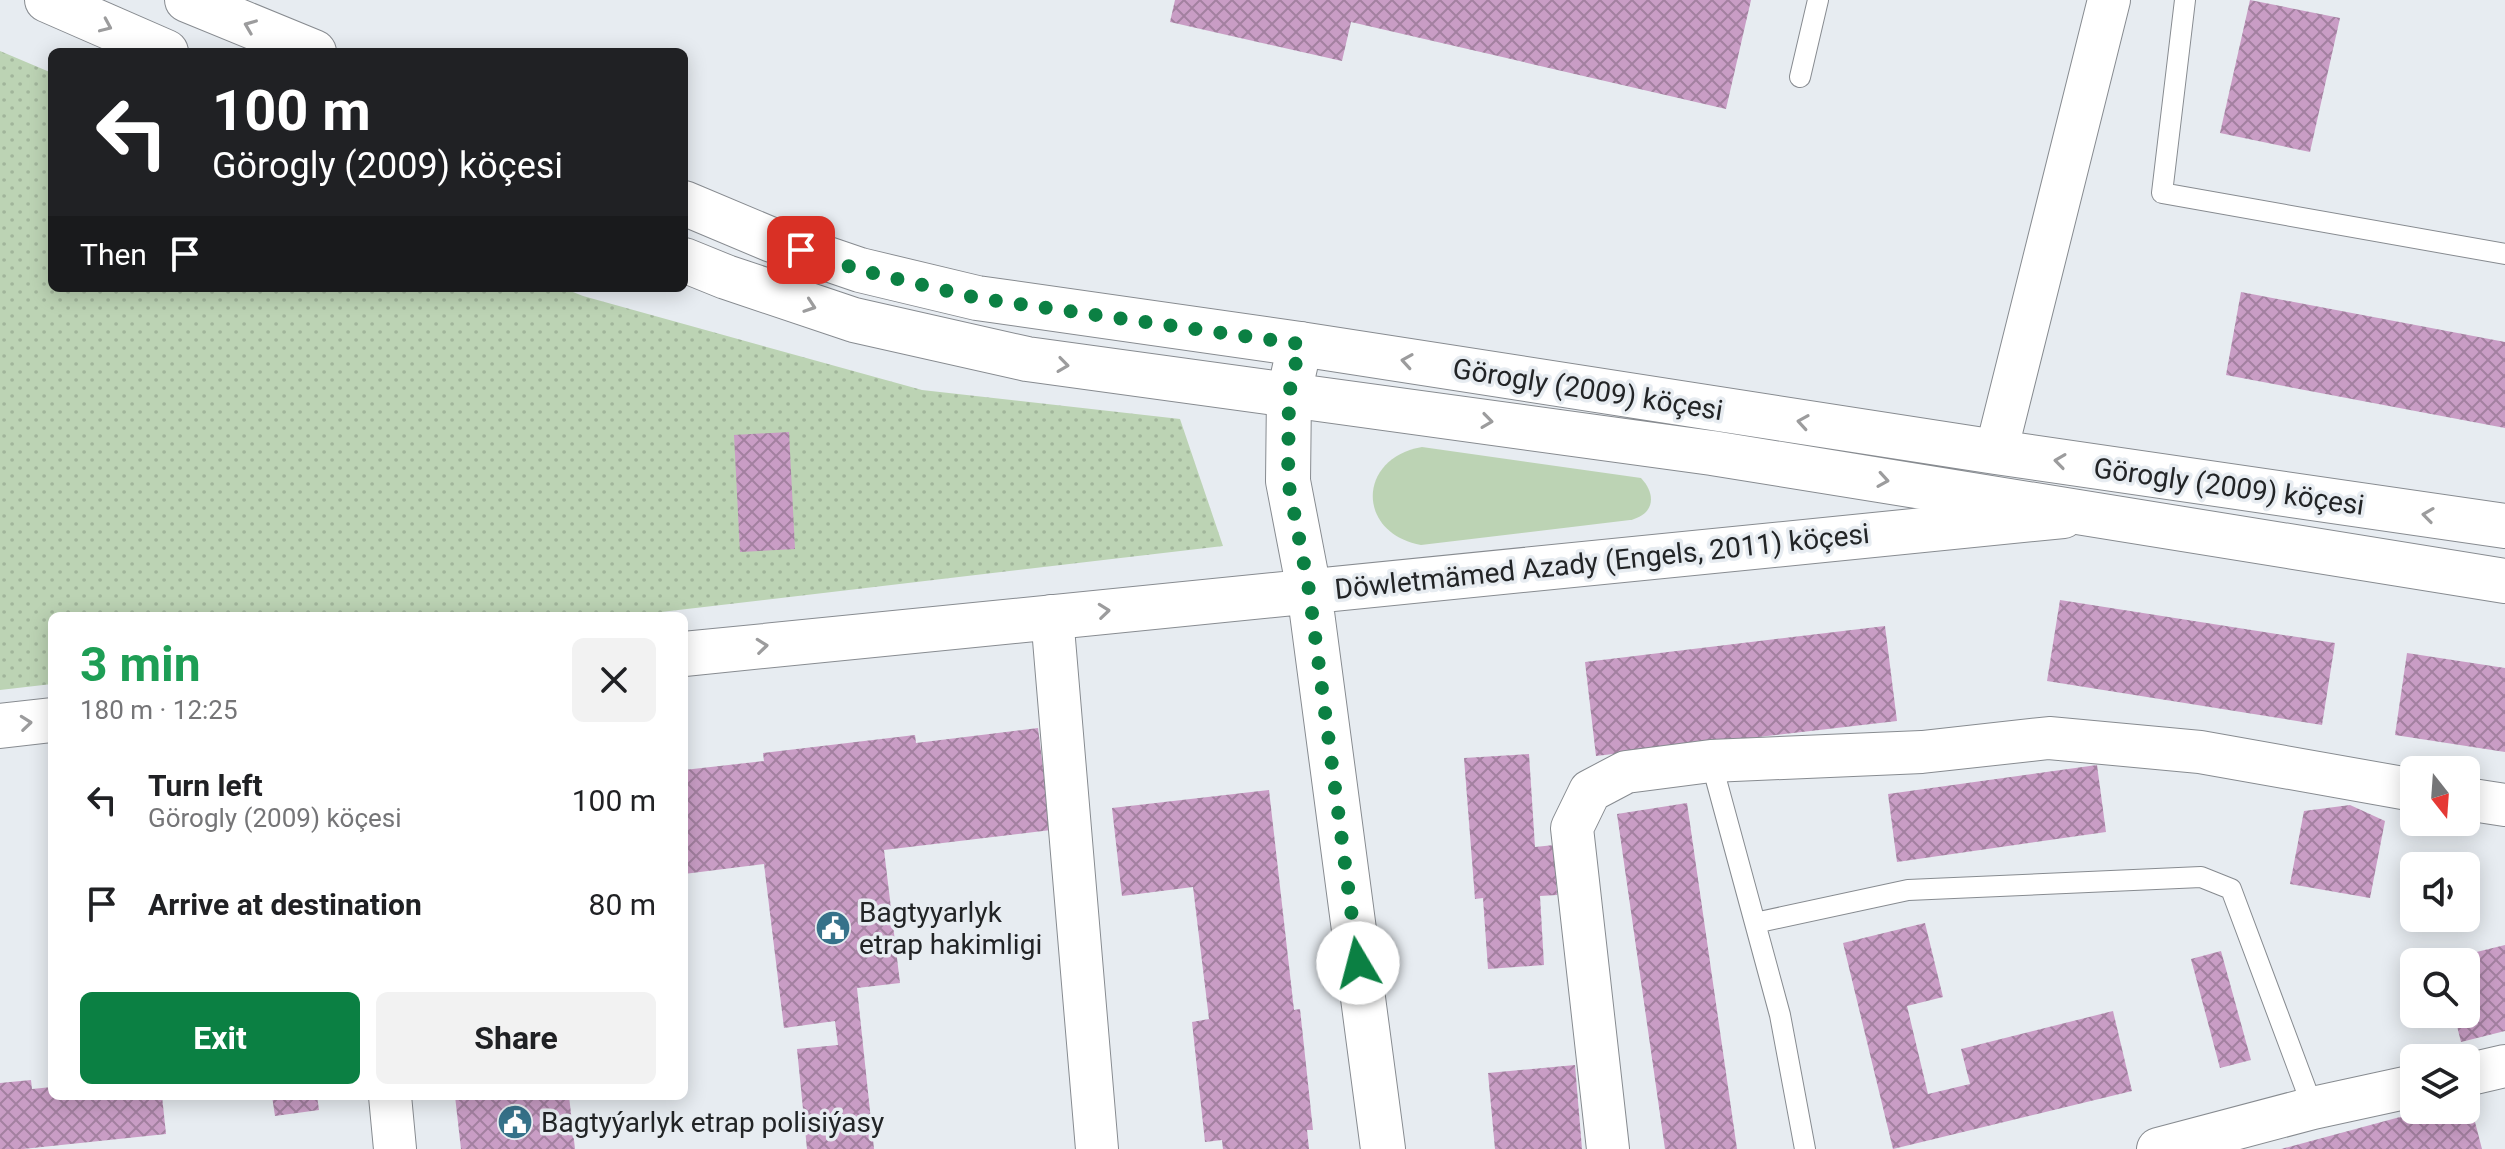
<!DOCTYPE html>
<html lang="en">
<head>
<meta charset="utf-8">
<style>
  :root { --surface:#fff; --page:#f2f2f2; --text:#202124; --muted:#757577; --accent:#0b8043 }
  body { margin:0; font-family:Roboto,sans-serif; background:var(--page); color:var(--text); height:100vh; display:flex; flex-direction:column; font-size:30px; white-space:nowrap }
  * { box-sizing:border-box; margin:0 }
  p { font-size:26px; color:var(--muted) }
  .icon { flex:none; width:44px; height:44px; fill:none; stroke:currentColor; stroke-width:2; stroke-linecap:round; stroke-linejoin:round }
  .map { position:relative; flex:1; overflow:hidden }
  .drawer { position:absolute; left:48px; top:612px; width:640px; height:488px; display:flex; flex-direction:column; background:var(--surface); border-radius:12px; box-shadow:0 4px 20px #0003 }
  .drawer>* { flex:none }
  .guide { position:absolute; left:48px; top:48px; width:640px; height:244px; border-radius:12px; box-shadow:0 4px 20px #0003; background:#202124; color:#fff; overflow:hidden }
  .needle { width:52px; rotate:163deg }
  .fabs { position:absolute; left:2400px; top:756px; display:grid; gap:16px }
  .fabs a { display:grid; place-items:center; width:80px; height:80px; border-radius:12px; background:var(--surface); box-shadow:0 4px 20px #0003; font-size:40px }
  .pin { position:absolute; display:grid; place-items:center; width:68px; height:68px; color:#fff; margin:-34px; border-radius:16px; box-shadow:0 4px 12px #0006 }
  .me { position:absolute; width:88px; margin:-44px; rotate:352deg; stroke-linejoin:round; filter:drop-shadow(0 0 6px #0008) }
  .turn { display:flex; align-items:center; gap:28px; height:168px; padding:0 32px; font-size:36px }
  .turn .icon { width:104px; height:104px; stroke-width:2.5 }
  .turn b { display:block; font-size:56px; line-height:68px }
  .then { display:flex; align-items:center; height:76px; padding:0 32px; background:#0003; gap:16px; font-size:30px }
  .round { display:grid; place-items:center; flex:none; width:84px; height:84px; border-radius:12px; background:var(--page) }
  .summary { display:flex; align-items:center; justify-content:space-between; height:136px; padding:0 32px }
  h1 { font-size:48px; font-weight:700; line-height:60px; color:#1e9e55 }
  .button { display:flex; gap:16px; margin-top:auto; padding:16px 32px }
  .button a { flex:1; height:92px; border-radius:12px; background:var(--accent); color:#fff; font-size:32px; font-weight:700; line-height:92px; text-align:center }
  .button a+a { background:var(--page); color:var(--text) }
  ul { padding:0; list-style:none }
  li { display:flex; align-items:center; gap:24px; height:104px; padding:0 32px }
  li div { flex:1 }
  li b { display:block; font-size:30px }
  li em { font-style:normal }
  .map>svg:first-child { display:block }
</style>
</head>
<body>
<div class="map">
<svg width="2505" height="1149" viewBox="0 0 2505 1149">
  <defs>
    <pattern id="park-dots" width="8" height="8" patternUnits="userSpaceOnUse" patternTransform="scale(2)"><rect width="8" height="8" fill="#bcd3b4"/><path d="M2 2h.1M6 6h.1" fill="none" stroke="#a1b59b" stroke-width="1.8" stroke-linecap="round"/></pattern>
    <pattern id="building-cross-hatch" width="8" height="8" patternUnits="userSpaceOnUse" patternTransform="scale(2)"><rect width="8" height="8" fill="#c99dc5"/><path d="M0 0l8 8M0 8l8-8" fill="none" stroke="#a380a0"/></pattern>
  </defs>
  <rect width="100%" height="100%" fill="#e7ecf1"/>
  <path fill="#bcd3b4" d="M1422,447L1641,478C1657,495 1654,515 1630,520L1421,545C1356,533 1357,458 1422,447Z"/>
  <path fill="url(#park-dots)" d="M0,51L52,73V288H563L583,296L922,390L1180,419L1223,546L627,616H52V684L0,690Z"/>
  <path fill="url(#building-cross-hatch)" d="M1175,0H1751L1726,109L1351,22L1342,61L1170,22Z
    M2250,0L2340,18L2310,152L2220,133Z
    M2241,292L2505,342V428L2226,375Z
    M789,432L795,549L740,552L734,435Z
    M2060,600L2335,643L2322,725L2047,681Z
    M1885,626L1897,721L1596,756L1585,662Z
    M2407,653L2505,668V752L2395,735Z
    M1038,728L1051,830L884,850L900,983L857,988L874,1149H807L797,1049L838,1045L835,1021L784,1028L764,864L684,874V770L764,761L763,753L915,735L916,743Z
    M1529,754L1535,847L1554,845L1557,895L1540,896L1544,965L1488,969L1483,898L1475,899L1464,758Z
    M2097,765L2106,832L1897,862L1888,794Z
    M1269,790L1294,1010L1300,1009L1313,1130H1307L1309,1149H1223L1222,1140L1205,1142L1192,1022L1209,1019L1193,887L1122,896L1112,808Z
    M1687,803L1737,1149H1665L1617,814Z
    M2350,805L2385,821L2370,898L2290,884L2304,811Z
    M1925,923L1943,997L1907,1006L1928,1094L1970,1084L1961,1049L2113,1011L2132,1091L1893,1149L1843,943Z
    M2505,945V1031L2461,1042L2454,1014H2466V962L2440,961Z
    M2221,951L2251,1060L2220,1068L2191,959Z
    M1575,1065L1582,1149H1495L1488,1073Z
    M31,1080L32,1089L52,1087V1096H162L166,1134L23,1149H0V1083Z
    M272,1096H317L319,1110L275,1116Z
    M455,1096H569L575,1149H461Z
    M2469,1099L2482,1149H2281L2426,1110H2466V1100Z"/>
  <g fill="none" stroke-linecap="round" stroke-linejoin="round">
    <defs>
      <path id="service" d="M2185,0L2162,193L2505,254
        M1800,77L1818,0
        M1711,761L1780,1015L1805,1149
        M1755,923L1908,890L2201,877L2231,889L2313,1108"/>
      <path id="minor" d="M1996,452L2109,0
        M1052,616L1097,1149
        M2466,799L2505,805
        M2466,1075L2505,1066
        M390,1096L395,1149
        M1608,1149L1572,828L1590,791L1626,772L1711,761L1922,752L2049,738L2200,752L2414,790
        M2158,1149L2313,1108L2414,1086"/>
      <path id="tertiary" d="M1300,344L1289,394L1288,481L1309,590L1383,1149
        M684,654L2063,516
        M0,726L52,720"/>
      <path id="secondary" d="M47,0L166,52
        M187,0L314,52
        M684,203L772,240L860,270L977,298L1300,344L1996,452L2505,526
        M684,260L726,277L854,320L1027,359L1712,453L2505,581"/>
    </defs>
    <use href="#service" stroke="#878b90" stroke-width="22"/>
    <use href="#minor" stroke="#878b90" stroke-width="44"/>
    <use href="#tertiary" stroke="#878b90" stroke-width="46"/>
    <use href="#secondary" stroke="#878b90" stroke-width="46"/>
    <use href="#service" stroke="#fff" stroke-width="20"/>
    <use href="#minor" stroke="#fff" stroke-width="42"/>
    <use href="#tertiary" stroke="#fff" stroke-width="44"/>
    <use href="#secondary" stroke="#fff" stroke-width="44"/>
  </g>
  <defs><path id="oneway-chevron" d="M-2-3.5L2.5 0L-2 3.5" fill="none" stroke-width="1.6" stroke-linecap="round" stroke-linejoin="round" transform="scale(2)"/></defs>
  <g stroke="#9c9c9d">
    <use href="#oneway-chevron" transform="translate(106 26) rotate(24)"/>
    <use href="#oneway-chevron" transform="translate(250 26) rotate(-158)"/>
    <use href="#oneway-chevron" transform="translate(810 306) rotate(19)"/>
    <use href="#oneway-chevron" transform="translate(1407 361) rotate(-171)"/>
    <use href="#oneway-chevron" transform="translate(1063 365) rotate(8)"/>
    <use href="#oneway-chevron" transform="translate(1487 421) rotate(8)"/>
    <use href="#oneway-chevron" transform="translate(1803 422) rotate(-171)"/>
    <use href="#oneway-chevron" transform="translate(2060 461) rotate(-172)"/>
    <use href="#oneway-chevron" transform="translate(1883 480) rotate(9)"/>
    <use href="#oneway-chevron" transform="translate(2428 515) rotate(-172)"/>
    <use href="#oneway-chevron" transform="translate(1104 611) rotate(-6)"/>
    <use href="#oneway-chevron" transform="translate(762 646) rotate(-6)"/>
    <use href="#oneway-chevron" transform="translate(26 723) rotate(-6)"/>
  </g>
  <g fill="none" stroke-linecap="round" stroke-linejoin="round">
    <path stroke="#0b8043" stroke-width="14" stroke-dasharray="0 25.2" d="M801,250L860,270L977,298L1300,344L1289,394L1288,481L1309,590L1358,963"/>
  </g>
  <defs>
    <symbol id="civic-disc" viewBox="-11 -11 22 22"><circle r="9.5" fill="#36728a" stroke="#e7ecf1"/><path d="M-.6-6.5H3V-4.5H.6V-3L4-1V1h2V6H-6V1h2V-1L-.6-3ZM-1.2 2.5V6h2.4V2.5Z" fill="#fff"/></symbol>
  </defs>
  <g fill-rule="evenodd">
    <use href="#civic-disc" x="813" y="908" width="40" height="40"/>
    <use href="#civic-disc" x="495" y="1102" width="40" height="40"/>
  </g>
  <g text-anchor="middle" stroke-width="7" stroke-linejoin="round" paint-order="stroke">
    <g font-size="28" fill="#222426" stroke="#e7ecf1">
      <text transform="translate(1588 389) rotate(9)" y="10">Görogly (2009) köçesi</text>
      <text transform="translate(2229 486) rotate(8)" y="10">Görogly (2009) köçesi</text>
      <text transform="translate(1602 561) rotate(-6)" y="10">Döwletmämed Azady (Engels, 2011) köçesi</text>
    </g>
    <g font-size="28" fill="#222426" stroke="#e7ecf1" text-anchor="start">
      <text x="859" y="922">Bagtyyarlyk<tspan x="859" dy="32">etrap hakimligi</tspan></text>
      <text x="541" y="1132">Bagtyýarlyk etrap polisiýasy</text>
    </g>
  </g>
</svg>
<div class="fabs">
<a><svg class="needle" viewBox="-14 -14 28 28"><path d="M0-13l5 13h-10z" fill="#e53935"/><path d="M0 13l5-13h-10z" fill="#757577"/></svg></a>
<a><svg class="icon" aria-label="sound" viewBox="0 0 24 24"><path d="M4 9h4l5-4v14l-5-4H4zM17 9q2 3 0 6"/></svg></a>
<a><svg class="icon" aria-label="search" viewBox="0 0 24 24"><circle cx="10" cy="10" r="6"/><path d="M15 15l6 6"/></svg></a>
<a><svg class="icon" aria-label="layers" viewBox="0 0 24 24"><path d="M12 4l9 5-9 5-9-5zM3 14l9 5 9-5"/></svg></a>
</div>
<div class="pin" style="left:801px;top:250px;background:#d93025"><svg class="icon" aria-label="arrive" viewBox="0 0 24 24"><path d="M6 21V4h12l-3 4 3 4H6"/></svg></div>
<svg class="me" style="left:1358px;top:963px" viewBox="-20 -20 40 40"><circle r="19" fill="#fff"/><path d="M0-13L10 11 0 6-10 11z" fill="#0b8043"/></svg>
<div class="guide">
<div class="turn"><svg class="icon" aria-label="left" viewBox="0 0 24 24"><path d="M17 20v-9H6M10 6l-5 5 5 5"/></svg><div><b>100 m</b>Görogly (2009) köçesi</div></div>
<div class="then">Then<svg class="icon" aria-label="arrive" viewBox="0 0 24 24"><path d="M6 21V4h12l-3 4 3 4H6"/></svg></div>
</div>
<section class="drawer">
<div class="summary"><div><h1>3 min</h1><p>180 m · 12:25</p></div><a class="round"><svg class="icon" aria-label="close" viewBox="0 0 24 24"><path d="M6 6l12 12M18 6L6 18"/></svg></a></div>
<ul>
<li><svg class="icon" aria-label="left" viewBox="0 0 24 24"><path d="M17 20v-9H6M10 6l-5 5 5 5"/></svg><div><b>Turn left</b><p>Görogly (2009) köçesi</p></div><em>100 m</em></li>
<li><svg class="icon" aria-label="arrive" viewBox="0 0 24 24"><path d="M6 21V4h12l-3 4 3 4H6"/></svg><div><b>Arrive at destination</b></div><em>80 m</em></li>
</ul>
<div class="button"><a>Exit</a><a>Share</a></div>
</section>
</div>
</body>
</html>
